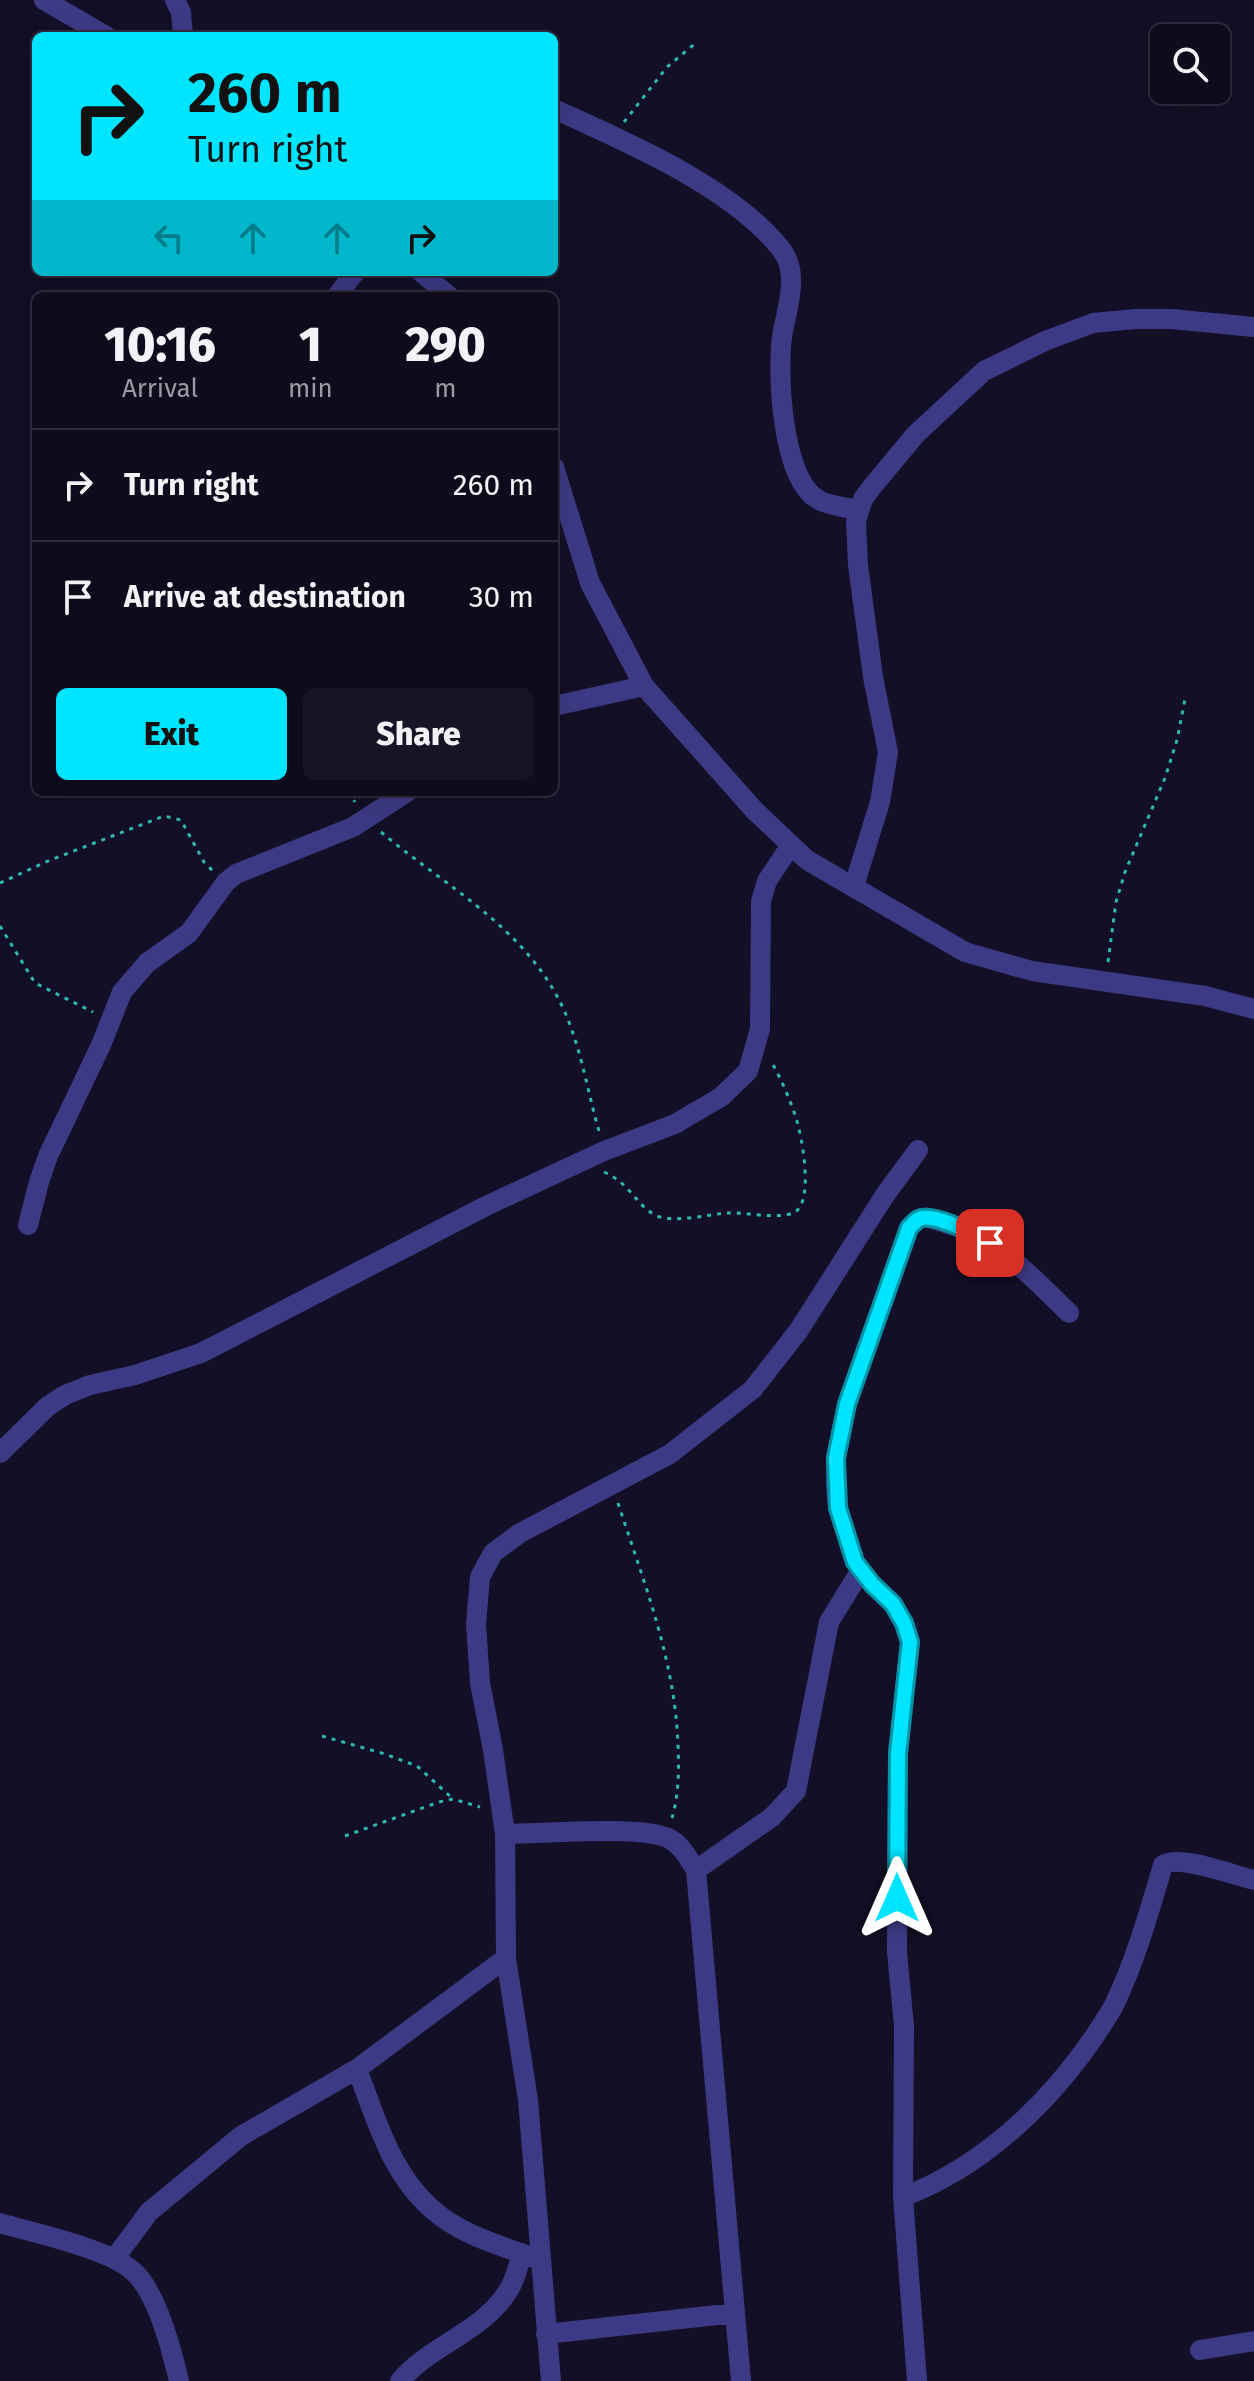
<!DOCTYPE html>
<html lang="en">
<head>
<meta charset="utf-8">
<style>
  :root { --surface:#0e0b1c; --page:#171425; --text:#f1f3f6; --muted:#9b9ba3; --line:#2e2b3b; --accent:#00e5ff }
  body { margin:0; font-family:"Fira Sans",sans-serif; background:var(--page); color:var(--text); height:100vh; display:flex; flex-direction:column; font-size:30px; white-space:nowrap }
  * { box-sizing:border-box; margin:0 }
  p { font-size:26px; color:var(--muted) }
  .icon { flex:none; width:44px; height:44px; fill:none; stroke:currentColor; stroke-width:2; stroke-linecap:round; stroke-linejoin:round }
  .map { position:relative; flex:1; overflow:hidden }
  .panel { position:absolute; left:32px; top:292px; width:526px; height:504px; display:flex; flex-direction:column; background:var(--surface); border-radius:12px; box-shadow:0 8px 32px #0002,0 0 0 2px var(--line) }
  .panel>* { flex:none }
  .banner { position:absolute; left:32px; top:32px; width:526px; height:244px; border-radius:12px; box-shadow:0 8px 32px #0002,0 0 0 2px var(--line); background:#00e5ff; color:#111; overflow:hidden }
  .tools { position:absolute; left:1150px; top:24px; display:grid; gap:16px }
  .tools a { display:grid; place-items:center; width:80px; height:80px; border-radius:12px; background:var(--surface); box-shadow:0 8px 32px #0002,0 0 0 2px var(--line); font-size:40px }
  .pin { position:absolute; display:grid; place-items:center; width:68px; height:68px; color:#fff; margin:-34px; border-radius:16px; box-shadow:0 4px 12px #0006 }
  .me { position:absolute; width:88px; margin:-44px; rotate:0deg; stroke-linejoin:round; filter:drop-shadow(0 0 6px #0008) }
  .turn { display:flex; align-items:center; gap:28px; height:168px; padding:0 24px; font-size:36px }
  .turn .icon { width:104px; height:104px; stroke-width:2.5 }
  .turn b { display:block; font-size:56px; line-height:68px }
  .lanes { display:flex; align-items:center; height:76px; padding:0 24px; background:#0003; justify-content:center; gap:40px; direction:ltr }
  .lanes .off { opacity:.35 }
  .eta { display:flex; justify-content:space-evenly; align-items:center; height:136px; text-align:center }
  .eta b { font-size:48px; font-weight:800; line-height:56px }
  .button { display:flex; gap:16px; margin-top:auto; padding:16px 24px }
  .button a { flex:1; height:92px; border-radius:12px; background:var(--accent); color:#111; font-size:32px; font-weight:800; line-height:92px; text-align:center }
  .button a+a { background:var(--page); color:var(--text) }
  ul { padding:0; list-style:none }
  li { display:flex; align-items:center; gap:24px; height:112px; padding:0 24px; border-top:2px solid var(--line) }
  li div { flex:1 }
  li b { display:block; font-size:30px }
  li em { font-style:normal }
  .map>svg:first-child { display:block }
</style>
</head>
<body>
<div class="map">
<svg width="1254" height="2381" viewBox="0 0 1254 2381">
  <rect width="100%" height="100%" fill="#130f26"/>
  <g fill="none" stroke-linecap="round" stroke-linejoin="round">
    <path stroke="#2fb8b0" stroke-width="3" stroke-dasharray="4 6" stroke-linecap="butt" d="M624,122L667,67L697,42
      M348,792L355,802
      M381,832C446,887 525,927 563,1008C581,1047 587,1090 599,1131
      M0,883L48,861L164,816L181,820L204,862L213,871
      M0,926L35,983L93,1012
      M1108,962L1116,902L1125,872L1165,778L1177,740L1185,699
      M604,1172C631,1184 635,1204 655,1215C672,1224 709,1214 728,1213C745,1212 781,1220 795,1212C814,1200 802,1136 796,1118C790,1099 781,1079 771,1061
      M618,1503C644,1583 675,1660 678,1745C679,1770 679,1794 672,1818
      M322,1736L385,1754L417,1766L453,1799
      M345,1836L439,1802L453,1799L480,1807"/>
    <path stroke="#3d3a85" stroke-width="20" d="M175,0L181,12L183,36
      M554,109C626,142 731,186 781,249C801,274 786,310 782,337C777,374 782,478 817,499C829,506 845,507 858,510
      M337,296L355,272
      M554,706L644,686
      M854,886L880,802L888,752L873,677L858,565L856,521L863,499L871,488L916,434L984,371L1045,341L1093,323L1135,319H1172L1254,327
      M28,1225L39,1182L48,1156L101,1045L122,992L147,963L189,933L226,882L236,874L353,827L407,792
      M0,1453L48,1406L65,1395L90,1385L135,1375L201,1353L486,1206L604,1151L675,1124L721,1097L748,1071L760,1029L761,901L767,881L791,845
      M505,1834C540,1834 639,1825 668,1838C681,1844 688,1858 696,1870L741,2381
      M696,1870L772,1817L796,1791L829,1622L861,1570
      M357,2069C376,2119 391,2174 433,2210C462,2236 504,2246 539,2260
      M903,2197C982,2167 1049,2104 1096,2034C1102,2024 1110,2014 1115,2003C1136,1959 1149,1912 1163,1865C1179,1854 1232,1875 1254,1880
      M0,2223C34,2233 110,2249 134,2272C157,2293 172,2351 179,2381
      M114,2259L149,2212L241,2136L357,2069L506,1958
      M546,2334L735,2313
      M1200,2350L1254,2341
      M400,2381C429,2346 480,2333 506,2294C515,2282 518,2267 522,2253
      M551,2381L528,2100L506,1958L505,1834L493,1750L480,1683L476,1624L480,1577L493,1553L520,1533L670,1454L753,1389L799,1330L885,1195L918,1150
      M917,2381L903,2197L904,2026L897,1952L898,1753L910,1642L904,1623L893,1604L872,1584L855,1562L838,1508L836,1486V1458L847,1404L909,1228C911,1227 916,1220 918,1219C925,1215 935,1220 942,1222C995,1236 1031,1276 1069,1313"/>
    <path stroke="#3d3a85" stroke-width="20" d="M44,0L106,36
      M421,272L449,296
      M554,467L590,583L644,686L755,811L807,860L965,952L1032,971L1205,996L1254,1009"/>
  </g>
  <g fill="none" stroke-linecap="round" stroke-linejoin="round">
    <defs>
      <path id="route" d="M897,1898L898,1753L910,1642L904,1623L893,1604L872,1584L855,1562L838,1508L836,1458L847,1404L909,1228C912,1225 915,1221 919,1219C934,1212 976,1235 990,1243"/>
    </defs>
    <use href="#route" stroke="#0095a6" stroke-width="20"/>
    <use href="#route" stroke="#00e5ff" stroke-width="14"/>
  </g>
</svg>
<div class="tools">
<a><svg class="icon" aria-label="search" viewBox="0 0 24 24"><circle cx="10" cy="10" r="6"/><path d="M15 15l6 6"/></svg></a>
</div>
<div class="pin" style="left:990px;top:1243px;background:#d93025"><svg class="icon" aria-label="arrive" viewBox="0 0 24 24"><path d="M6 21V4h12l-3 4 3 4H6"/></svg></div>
<svg class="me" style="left:897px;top:1898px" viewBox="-20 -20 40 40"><path d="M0-17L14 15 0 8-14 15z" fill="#00e5ff" stroke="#fff" stroke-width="4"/></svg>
<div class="banner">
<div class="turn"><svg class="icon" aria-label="right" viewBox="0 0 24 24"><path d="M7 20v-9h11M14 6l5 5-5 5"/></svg><div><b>260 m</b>Turn right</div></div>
<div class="lanes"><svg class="icon off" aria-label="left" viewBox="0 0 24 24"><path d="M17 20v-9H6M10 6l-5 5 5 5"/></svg><svg class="icon off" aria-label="ahead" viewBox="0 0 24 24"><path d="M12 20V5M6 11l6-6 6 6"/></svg><svg class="icon off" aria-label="ahead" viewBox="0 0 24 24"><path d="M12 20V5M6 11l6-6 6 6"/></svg><svg class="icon" aria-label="right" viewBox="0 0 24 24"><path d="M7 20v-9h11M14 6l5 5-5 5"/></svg></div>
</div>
<section class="panel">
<div class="eta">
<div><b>10:16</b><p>Arrival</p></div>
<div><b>1</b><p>min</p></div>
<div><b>290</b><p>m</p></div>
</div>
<ul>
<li><svg class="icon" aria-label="right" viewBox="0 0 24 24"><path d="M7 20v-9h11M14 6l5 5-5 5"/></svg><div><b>Turn right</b></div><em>260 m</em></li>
<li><svg class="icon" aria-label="arrive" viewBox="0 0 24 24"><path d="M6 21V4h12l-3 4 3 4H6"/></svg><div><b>Arrive at destination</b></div><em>30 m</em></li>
</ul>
<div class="button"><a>Exit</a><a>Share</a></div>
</section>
</div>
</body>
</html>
